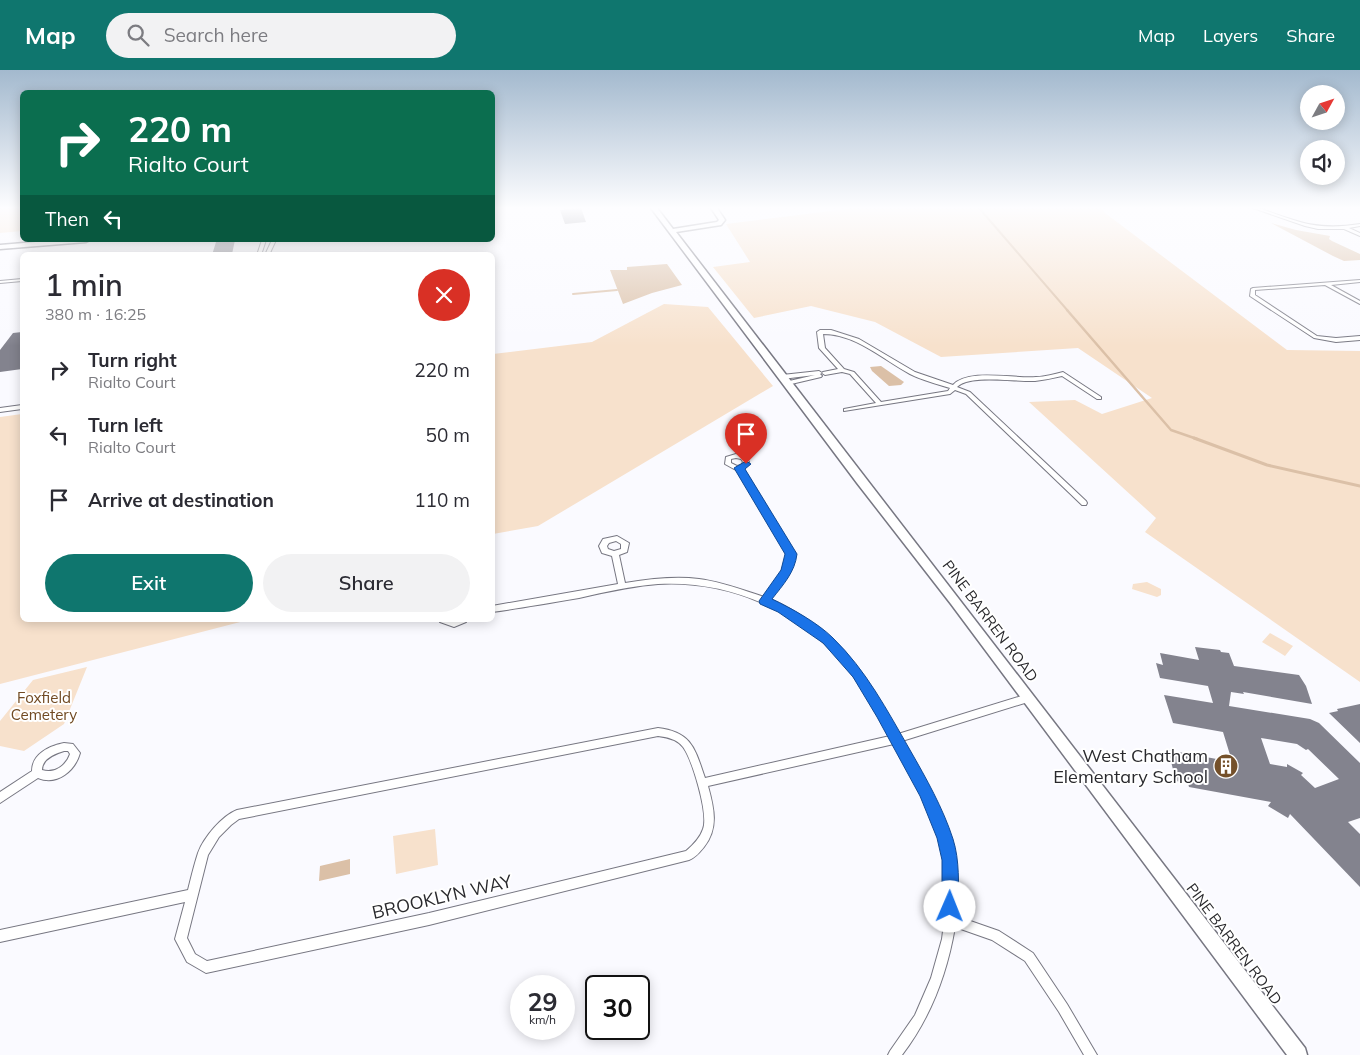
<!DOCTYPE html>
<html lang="en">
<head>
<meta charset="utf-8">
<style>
  :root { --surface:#fff; --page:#f2f2f3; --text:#2b2b33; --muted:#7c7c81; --accent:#0f766e }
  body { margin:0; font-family:Mulish,sans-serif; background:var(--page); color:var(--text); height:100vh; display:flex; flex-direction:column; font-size:19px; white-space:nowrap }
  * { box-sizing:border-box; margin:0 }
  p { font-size:16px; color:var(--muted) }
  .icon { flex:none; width:28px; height:28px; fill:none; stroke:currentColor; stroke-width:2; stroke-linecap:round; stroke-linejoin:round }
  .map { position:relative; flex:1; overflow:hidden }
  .sheet { position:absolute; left:20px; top:182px; width:475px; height:370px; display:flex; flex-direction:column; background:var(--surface); border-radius:8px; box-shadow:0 2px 12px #0003 }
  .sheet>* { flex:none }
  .hud { position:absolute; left:20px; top:20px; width:475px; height:152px; border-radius:8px; box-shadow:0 2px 12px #0003; background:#0b6e4f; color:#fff; overflow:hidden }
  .needle { width:32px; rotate:50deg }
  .fabs { position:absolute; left:1300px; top:15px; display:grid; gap:10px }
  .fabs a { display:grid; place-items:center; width:45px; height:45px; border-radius:50%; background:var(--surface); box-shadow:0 2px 12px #0003; font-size:25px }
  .speed { position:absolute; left:510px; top:905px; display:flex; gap:10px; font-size:25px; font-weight:700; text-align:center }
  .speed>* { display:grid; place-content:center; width:65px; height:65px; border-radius:50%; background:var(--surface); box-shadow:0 2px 12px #0003; line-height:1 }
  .speed small { font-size:12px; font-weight:400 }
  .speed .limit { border:2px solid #111; border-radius:8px; background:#fff; color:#111 }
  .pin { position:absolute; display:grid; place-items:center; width:42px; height:42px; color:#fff; margin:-51px -21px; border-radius:50% 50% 50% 0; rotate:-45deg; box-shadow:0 0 5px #0007 }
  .pin .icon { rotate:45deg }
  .me { position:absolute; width:55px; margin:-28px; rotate:1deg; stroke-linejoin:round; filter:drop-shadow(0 0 4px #0008) }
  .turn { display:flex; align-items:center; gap:18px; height:105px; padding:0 25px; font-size:22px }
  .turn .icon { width:65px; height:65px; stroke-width:2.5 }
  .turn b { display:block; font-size:35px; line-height:42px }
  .then { display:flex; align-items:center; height:48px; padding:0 25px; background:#0003; gap:10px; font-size:19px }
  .round { display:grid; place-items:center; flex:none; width:52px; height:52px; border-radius:26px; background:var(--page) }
  .summary { display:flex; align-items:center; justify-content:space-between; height:85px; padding:0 25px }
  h1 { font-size:30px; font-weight:600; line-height:38px }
  .action { display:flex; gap:10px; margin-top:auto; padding:10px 25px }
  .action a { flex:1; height:58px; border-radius:30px; background:var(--accent); color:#fff; font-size:20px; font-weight:600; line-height:58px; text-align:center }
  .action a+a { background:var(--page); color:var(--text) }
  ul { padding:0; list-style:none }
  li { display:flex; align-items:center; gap:15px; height:65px; padding:0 25px }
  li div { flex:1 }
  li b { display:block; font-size:19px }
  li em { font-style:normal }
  header { display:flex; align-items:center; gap:30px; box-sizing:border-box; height:70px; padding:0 25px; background:var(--accent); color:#fff }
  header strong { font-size:24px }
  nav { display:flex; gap:28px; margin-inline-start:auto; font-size:18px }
  .search { width:350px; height:45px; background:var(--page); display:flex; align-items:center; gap:12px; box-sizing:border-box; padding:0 18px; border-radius:28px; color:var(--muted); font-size:19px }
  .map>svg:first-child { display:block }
</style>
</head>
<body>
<header>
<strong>Map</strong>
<div class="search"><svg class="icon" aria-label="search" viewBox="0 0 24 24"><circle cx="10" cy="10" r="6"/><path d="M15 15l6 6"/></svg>Search here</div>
<nav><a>Map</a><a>Layers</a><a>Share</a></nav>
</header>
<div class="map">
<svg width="1360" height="985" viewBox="0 0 1360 985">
  <rect width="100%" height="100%" fill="#fafaff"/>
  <path fill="#f7e1cc" d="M0,138H22V161L0,163Z
    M855,138H1101L1105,143L1287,280L1360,281V612L1145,462L1156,448L1029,332L1075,330L1102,344L1152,328L1078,278L941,287L875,252L811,236L754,248L713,197L750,192L726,154Z
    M664,234L708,237L773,316L538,456L493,464V284L592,272Z
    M22,344V550H248L0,614V347Z
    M1147,512L1161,519V525L1157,527L1132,519L1133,514Z
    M1270,563L1293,576L1285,586L1262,572Z
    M87,597L64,654L24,681L0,676V651L33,610Z
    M435,759L438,795L396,804L393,766Z"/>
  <path fill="#dbc0a7" d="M1271,153L1296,160L1330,166L1329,169L1332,171L1360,184V190L1344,191L1333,186Z
    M667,194L682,215L652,223L623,234L610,200H627V197Z
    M881,296L904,312L901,315L889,316L872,301L870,297Z
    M350,789V804L319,811L320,796Z"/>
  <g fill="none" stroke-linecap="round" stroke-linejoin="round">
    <path stroke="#dbc0a7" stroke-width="2" d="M979,138L1068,241
      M573,224L617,220"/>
    <path stroke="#dbc0a7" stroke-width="2.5" d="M1067,240L1171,360L1197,369"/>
    <path stroke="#dbc0a7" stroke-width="3" d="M1194,368L1267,395L1360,416"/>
  </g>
  <path fill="#83838e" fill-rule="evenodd" d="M581,138L586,152L565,154L560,140Z
    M235,170L232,184L212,185L216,172Z
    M22,262V299L0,302V280L13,263Z
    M1195,577L1220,580L1221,582L1229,583L1234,596L1299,605L1306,616L1312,634L1243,622L1244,624L1231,622L1229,636L1310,649L1319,653L1360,693V748L1348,752L1360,764V817L1290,744L1288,748L1268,736L1271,732L1189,717L1188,713L1176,711L1168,680L1222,690L1220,686L1231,688L1223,662L1173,653L1164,625L1213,633L1208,616L1160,608L1156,593L1163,595L1160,583L1199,590ZM1261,668L1297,674L1306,680L1308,679L1339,709L1315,718L1301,705L1303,703L1287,694V697L1270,694Z
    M1360,634V673L1329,643L1338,641L1337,639Z"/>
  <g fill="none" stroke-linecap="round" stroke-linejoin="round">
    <defs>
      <path id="street" d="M1253,138H1259C1298,152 1317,161 1360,154V156L1349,158L1360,163V166L1344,159H1318L1305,156Z
        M262,170H266L261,185H257Z
        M272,170H276L269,185H265Z
        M22,209V211L0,213V211Z
        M1360,210V212L1331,215L1360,231V234L1325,215L1255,220V225L1317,266L1336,268L1360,266V270L1336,272L1314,268L1250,226L1251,219L1253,218Z
        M831,260L859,269L915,302L953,315C968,298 1014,309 1036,307C1045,307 1054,304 1063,302L1101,327V329H1097L1062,306C1053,308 1044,310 1035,311C1017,312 969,304 957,317L970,322L1086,431L1087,433L1086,435H1082L966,324L955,320L950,324L844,341V339L876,333L850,304L842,302L825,305L822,303L823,302L838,299L819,278L817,262L820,260ZM823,264C856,264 882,289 910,304C922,310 937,314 950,318L948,321L881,332L854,302L844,299L825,278Z
        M819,301L822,303L820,304L822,306L821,307L787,315L785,314V312L815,305L782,309L779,307L782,305Z
        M22,335V339L0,342V338Z
        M736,384L746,387L749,392L746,397L743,398L795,484L789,503L770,529C833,556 866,607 898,664L1028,624L1031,625L1032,628L1031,631L902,671C923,708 947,745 955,788C958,807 958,827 956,846L999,861L1033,883L1067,934L1097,985H1084L1059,942L1025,891L992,870L955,857C947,904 931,947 902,985H888L890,981L915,945L931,908L942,869L947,829V809L945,789L938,761L921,723L894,674L708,716C714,738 719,758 704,777C700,782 695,788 689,790L429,855L206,903L187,892L175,869L185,832L0,872V860L188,820C191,808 194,795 198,783C204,767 222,746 237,740L658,658C692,662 695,679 705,708L890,666C876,641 862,615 843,593C798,539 727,510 658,514C631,516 605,522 579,528C550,533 521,538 492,542V536L618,514L612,486L602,483L599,476L603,469L617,466L629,473L627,482L619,485L625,513C649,509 675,506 699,509C722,512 743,520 764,527L781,503L787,484L737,400L734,399L725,394L726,387ZM736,388L741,389L743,392L741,395L737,396L731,393V389ZM616,471L621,474V479L614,481L608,479L607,476L609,473ZM658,666C667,667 677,669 683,677C692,689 709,744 703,759C700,768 693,775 686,781L429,843L207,891L195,884L187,868L208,785L219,767L231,755L239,749Z
        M439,550H467L466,552L454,557L440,552Z
        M64,673L73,674L80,683C75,701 57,716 38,708L0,733V722L32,701C32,684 49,676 64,673ZM64,681H68L70,684C66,696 54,704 42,700C42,689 54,684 64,681Z"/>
      <path id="secondary" d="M651,138H657L673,159L717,152L719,150L711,138H717L725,150L721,155L676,162L1305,978L1307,985H1287L951,534L857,413Z"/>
      <path id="primary" d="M59,170H90L86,172L0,179V175Z"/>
    </defs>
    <use href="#street" stroke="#777782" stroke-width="2"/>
    <use href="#secondary" stroke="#777782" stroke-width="3"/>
    <use href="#primary" stroke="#777782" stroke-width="3"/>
    <use href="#street" fill="#fff" fill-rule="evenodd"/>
    <use href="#secondary" fill="#fff" fill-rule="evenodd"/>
    <use href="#primary" fill="#fff" fill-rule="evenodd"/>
  </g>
  <linearGradient id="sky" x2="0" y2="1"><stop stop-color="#a3b9ce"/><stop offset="0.5" stop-color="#fdfdff"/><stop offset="1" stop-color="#fdfdff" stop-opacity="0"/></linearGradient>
  <rect width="1360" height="276" fill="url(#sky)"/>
  <path fill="#1a73e8" stroke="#114b97" d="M746,391L751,394L745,399L797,484C795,502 783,515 772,529C791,538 818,553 833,568C866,600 887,640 910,680C926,708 943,738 953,769C960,791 958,814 959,837L956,842L950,845L945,842L942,837V790L937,768L920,726L877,647L853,607L823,573L778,542L760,534L759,531L781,500L785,484L734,398Z"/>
  <defs>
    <symbol id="building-disc" viewBox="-11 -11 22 22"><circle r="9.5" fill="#74502a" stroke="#fff"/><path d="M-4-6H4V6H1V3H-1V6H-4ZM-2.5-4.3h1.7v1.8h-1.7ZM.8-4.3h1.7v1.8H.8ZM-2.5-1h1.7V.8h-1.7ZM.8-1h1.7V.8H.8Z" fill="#fff"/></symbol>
  </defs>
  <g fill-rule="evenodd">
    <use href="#building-disc" x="1212" y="682" width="28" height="28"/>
  </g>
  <g text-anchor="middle" stroke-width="4" stroke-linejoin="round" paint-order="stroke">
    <g font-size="15" fill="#29292d" stroke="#fff">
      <text transform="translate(990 551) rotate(53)" y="5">PINE BARREN ROAD</text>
      <text transform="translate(1234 874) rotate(53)" y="5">PINE BARREN ROAD</text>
    </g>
    <g font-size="15" fill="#714a22" stroke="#fff">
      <text x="44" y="633">Foxfield<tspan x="44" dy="17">Cemetery</tspan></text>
    </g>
    <g font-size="18" fill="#29292d" stroke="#fff" text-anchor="end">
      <text x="1208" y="692">West Chatham<tspan x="1208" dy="21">Elementary School</tspan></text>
    </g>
    <g font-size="18" fill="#29292d" stroke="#fff">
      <text transform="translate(442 827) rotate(-13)" y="6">BROOKLYN WAY</text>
    </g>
  </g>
</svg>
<div class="fabs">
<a><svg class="needle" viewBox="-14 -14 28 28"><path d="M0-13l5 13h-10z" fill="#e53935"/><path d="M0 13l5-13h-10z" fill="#7c7c81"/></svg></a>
<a><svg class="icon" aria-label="sound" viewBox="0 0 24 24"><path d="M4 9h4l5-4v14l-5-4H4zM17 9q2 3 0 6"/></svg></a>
</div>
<div class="speed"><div>29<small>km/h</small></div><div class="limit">30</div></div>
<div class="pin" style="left:746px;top:394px;background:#d93025"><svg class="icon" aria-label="arrive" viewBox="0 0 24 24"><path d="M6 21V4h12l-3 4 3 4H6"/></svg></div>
<svg class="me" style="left:950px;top:837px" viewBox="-20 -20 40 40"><circle r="19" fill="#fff"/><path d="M0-13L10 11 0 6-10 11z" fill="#1a73e8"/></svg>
<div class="hud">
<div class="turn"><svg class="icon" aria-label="right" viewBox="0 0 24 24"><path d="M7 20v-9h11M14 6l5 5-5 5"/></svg><div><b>220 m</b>Rialto Court</div></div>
<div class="then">Then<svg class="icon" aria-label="left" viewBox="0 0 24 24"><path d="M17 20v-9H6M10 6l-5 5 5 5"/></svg></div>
</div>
<section class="sheet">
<div class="summary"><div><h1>1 min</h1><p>380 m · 16:25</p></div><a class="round" style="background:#d93025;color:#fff"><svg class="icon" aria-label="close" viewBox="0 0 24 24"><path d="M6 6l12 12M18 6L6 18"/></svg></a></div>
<ul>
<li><svg class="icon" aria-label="right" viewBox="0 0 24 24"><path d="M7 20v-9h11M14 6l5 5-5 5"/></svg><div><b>Turn right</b><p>Rialto Court</p></div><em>220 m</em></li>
<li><svg class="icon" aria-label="left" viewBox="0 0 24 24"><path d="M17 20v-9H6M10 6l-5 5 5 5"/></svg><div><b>Turn left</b><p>Rialto Court</p></div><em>50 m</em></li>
<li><svg class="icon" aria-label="arrive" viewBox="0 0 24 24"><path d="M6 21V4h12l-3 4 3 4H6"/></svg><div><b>Arrive at destination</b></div><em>110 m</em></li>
</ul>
<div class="action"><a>Exit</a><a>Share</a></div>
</section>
</div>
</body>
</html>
